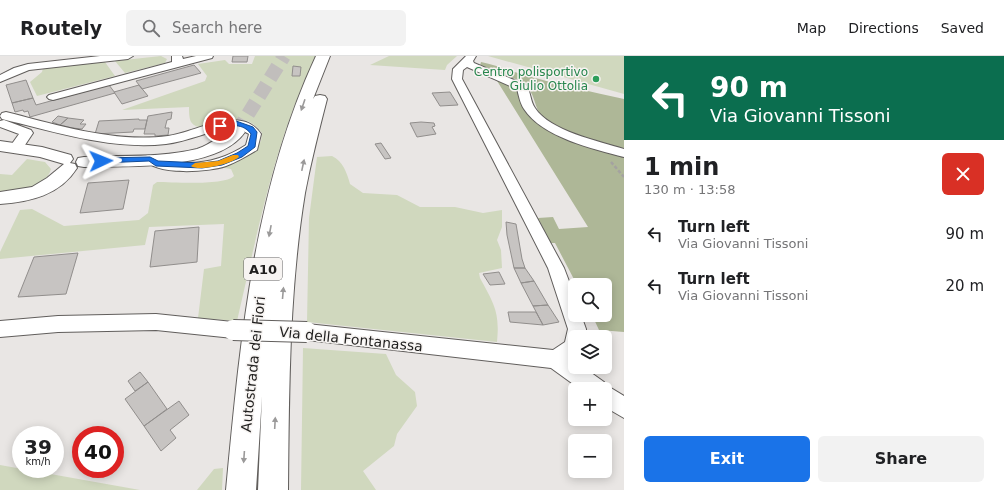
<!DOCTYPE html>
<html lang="en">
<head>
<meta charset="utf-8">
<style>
  :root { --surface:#fff; --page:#f2f2f2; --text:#202124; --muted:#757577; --line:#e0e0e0; --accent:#1a73e8 }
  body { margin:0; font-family:"DejaVu Sans",sans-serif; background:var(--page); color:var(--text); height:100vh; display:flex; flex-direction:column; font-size:15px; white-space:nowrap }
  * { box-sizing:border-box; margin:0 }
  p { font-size:13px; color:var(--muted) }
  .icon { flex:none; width:22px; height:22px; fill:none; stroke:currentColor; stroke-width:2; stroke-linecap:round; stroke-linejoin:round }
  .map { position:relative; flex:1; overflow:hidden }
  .details { display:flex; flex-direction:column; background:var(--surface); width:380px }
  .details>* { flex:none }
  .banner { background:#0b6e4f; color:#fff; overflow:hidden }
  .tools { position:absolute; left:568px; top:222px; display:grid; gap:8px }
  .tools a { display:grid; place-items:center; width:44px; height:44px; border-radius:6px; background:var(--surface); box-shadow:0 2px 10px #0003; font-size:20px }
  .speed { position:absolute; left:12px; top:370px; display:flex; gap:8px; font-size:20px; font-weight:700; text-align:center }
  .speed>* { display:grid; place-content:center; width:52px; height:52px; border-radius:50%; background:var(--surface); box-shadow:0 2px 10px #0003; line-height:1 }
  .speed small { font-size:10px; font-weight:400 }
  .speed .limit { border:6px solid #d22; background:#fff; color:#111 }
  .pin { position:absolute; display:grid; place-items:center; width:34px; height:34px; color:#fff; margin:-17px; border:2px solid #fff; border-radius:50%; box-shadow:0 1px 4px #0007 }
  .me { position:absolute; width:44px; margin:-22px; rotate:88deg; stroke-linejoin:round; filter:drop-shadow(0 0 3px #0008) }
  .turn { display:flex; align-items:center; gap:14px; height:84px; padding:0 20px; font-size:18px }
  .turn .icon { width:52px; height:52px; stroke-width:2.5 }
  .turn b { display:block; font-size:28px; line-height:34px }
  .round { display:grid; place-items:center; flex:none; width:42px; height:42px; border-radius:6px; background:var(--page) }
  .overview { display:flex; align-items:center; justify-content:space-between; height:68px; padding:0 20px }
  h1 { font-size:24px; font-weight:800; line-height:30px }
  .cta { display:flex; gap:8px; margin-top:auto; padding:8px 20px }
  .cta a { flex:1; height:46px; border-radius:6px; background:var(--accent); color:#fff; font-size:16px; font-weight:800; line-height:46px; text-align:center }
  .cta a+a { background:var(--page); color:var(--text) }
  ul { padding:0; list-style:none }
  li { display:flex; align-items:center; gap:12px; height:52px; padding:0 20px }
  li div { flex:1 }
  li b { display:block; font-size:15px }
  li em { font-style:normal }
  header { display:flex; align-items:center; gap:24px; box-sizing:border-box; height:56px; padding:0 20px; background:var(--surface); border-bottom:1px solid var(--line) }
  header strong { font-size:19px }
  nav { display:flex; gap:22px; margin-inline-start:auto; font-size:14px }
  .search { width:280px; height:36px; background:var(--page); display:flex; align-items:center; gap:10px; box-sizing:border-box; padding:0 14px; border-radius:6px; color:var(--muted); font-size:15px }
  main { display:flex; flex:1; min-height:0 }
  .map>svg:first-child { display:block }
</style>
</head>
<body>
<header>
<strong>Routely</strong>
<div class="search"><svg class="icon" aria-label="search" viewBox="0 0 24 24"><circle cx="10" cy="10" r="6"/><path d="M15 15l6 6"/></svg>Search here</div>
<nav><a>Map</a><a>Directions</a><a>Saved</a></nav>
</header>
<main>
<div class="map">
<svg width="624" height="434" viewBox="0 0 624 434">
  <rect width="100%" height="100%" fill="#e9e6e4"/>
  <path fill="#d0d8be" d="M161,0L167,3L165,7L125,17L115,5Z
    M255,0H316C275,83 258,175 237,265L198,262L204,213L221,210L224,168L149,171L145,189L0,203V196L20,154L32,153L64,170L139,164L148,157L153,129L157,126C173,126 224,130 234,120L231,113L218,111L254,94L261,85L262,77C237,43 205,85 191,66C189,62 189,55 189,51L122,54L205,25L207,20L198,8L225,4L229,8H252Z
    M389,0H457L447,9L445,14L370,9Z
    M488,0H624V38Z
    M105,6L115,20L37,40L30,26L42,16L43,12Z
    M332,100C343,105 347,117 350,128L363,137L397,139L420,151H455L483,157L502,154V171L497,184L501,194L502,212L479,217L480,222C494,248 500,256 497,286L307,266L309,162L317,101Z
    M27,103L45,106L51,113C46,132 16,135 0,136V118L12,119Z
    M303,292L386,298L396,319L415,336L417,350L397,378L394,390L363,415L376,434H301Z
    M0,409L140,434H0Z
    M223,412L222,434H197L214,413Z"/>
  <path fill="#aeb797" d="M481,6C497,9 512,16 528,20C560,29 592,36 624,43V93C601,87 565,79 547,65C534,55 537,45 529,33C522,22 492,15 480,10Z
    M494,20L517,31L530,59L624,100V276L599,274L592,259H605V229H577L555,187H550L538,162L553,161L559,173L588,171Z"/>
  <path fill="#c7c4c2" stroke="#918e8c" d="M233,0H248L247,6H232Z
    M194,9L201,17L142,33L136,25Z
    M293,10L301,11L300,20H292Z
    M26,24L33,42L12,47L6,29Z
    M109,29L115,37L30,61L28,55L24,56L23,54L15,56L12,47L33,42L36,49Z
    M139,29L148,40L122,48L114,36Z
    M450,36L458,49L440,50L432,37Z
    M172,56L171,63L167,64L165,72H169L168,79L155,80V78H144L148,60Z
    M58,60L68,62L60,69L52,66Z
    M68,62L84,64L80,68H86L82,73L72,72L60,69Z
    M139,63V64H147L145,73H134L133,76L95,78L99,65Z
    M421,66L434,67L435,70L432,71L436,78L417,81L410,67Z
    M381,87L391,102L385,103L375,88Z
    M129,124L123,153L80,157L88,127Z
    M506,166L516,168L522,203L525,212H514L507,179Z
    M199,171L197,206L150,211L155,175Z
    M78,197L66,238L18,241L34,201Z
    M514,212H525L534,225L521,227Z
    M499,216L505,228L490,229L483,218Z
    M534,225L548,249L533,250L521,227Z
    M548,249L559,266L543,269L533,250Z
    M508,256H536L543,269L510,266Z
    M140,316L148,326L135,335L128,325Z
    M148,326L167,353L144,370L125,343Z
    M179,345L189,359L170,374L176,382L161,395L144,370Z"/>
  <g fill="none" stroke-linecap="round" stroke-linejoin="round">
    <path stroke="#c1bebc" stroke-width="14" stroke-dasharray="14 7" stroke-linecap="butt" d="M237,76L284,0"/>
    <defs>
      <path id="minor" d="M100,0H133L128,3L29,14L0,26V19L14,12L28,8Z
        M172,0H182L183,3L196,0H213L212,2L53,44L49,43L47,41L49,39L172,6Z
        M466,0H476L473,5L474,7L526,29C531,36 530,45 535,52C550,75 598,85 624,93V101C593,93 542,81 524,53C520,47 519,40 517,33L467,11L463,14L462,23L564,212L575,241V259H581L586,273V281H575V301L571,303L575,306V311H583L604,326L606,329L624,340V362L605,351V333H580L551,312L307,284L300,282L298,276L300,270L307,268L553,294L565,286L568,273L548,212L452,23L453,13Z
        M6,56C58,69 114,87 168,80C197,76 241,48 261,78L257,94C247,100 237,106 226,110C209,116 156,120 144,103L146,100C154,98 159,103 167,105C196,110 222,105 246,89L249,78L238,72L231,71C209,75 189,85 166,88C111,94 55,76 2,63L0,60L2,57Z
        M4,64L31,74L33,77L21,95H11L9,92L19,78L0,71V65Z
        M156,258L233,266L240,268L242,274L240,280L233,282L156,274L58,276L0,281V265L58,260Z"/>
      <path id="tertiary" d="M237,71L242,73L245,76C218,115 126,110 84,111L78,110L76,106L78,102L84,101C121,99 161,102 197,93C213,88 224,75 237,71Z
        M0,85L42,91L71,99L73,103L70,107L75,108L77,112C60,139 30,146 0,148V136L32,131L47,122L64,108L40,101L0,95Z"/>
      <path id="motorway" d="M316,0H330L313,43L315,40L320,39L325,40L327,43C319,74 311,105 305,137C289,235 289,335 288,434H258L262,340L256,434H226C240,288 253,135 316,0Z"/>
    </defs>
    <use href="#minor" stroke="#615e5c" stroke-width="2"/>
    <use href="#tertiary" stroke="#615e5c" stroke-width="2"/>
    <use href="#motorway" stroke="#615e5c" stroke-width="2"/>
    <path stroke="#a4a2a0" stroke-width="2.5" stroke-dasharray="3.5 2" stroke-linecap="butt" d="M611,106L624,121"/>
    <use href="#minor" fill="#fff" fill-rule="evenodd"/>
    <use href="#tertiary" fill="#fff" fill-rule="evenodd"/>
    <use href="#motorway" fill="#fff" fill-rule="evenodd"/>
    <defs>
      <path id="minor-bridge" d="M233,274L307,276"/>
    </defs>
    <use href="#minor-bridge" stroke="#615e5c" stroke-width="22" stroke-linecap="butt"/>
    <use href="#minor-bridge" stroke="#fff" stroke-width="20"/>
  </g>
  <defs><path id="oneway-solid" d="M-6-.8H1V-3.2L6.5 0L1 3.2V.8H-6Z"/></defs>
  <g fill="#9b9a9a">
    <use href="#oneway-solid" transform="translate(303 49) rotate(109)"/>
    <use href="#oneway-solid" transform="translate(303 109) rotate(-78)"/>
    <use href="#oneway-solid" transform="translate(270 175) rotate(101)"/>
    <use href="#oneway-solid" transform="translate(283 237) rotate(-85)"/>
    <use href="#oneway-solid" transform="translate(275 367) rotate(-87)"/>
    <use href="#oneway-solid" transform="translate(244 401) rotate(94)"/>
  </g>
  <path fill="#1a73e8" stroke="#114b97" d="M236,65L253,71L257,76L255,91L242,101L222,109L202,112L156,110L149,105L101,107L97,105L101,102L150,101L158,105L202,107L218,105L237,97L248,90L251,78C243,67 231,69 220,72L216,70L225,66Z"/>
  <path fill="#f59e0b" d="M233,99H238L239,101C231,108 199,116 191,110L195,107L218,105Z"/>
  <circle fill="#2e9e5b" stroke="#f7f4f2" stroke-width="1.5" cx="596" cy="23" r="4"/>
  <g text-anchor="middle" stroke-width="3" stroke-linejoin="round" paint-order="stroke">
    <g font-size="12" fill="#27864d" stroke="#f7f4f2" text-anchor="end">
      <text x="588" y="20">Centro polisportivo<tspan x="588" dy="14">Giulio Ottolia</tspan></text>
    </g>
    <rect fill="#f7f4f2" stroke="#605f5e" stroke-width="1" x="244" y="202" width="38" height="22" rx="3"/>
    <g font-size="13" font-weight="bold" fill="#201f1e">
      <text x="263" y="218">A10</text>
    </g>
    <g font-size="14" fill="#201f1e" stroke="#f7f4f2">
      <text transform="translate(351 283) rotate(6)" y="5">Via della Fontanassa</text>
      <text transform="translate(253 308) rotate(-84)" y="5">Autostrada dei Fiori</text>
    </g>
  </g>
</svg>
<div class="tools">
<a><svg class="icon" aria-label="search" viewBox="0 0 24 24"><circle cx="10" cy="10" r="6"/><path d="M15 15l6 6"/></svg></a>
<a><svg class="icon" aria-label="layers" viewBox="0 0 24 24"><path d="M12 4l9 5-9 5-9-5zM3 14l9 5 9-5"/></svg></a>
<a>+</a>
<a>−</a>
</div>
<div class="speed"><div>39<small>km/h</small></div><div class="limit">40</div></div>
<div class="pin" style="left:220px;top:70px;background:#d93025"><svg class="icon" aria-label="arrive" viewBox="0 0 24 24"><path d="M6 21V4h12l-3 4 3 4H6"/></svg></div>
<svg class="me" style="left:101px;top:105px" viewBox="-20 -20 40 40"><path d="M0-17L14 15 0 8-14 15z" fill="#1a73e8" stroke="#fff" stroke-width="4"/></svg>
</div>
<section class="details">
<div class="banner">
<div class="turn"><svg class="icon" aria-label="left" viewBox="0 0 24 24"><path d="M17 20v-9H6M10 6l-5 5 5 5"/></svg><div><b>90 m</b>Via Giovanni Tissoni</div></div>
</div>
<div class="overview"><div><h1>1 min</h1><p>130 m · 13:58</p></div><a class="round" style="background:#d93025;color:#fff"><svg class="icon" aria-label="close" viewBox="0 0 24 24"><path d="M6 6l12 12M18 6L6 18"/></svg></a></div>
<ul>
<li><svg class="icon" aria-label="left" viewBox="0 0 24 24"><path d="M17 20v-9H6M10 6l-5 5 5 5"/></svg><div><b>Turn left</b><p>Via Giovanni Tissoni</p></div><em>90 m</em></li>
<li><svg class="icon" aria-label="left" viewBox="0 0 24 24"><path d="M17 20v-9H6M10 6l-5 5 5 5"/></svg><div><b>Turn left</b><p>Via Giovanni Tissoni</p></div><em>20 m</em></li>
</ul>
<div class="cta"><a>Exit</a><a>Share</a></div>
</section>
</main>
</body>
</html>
